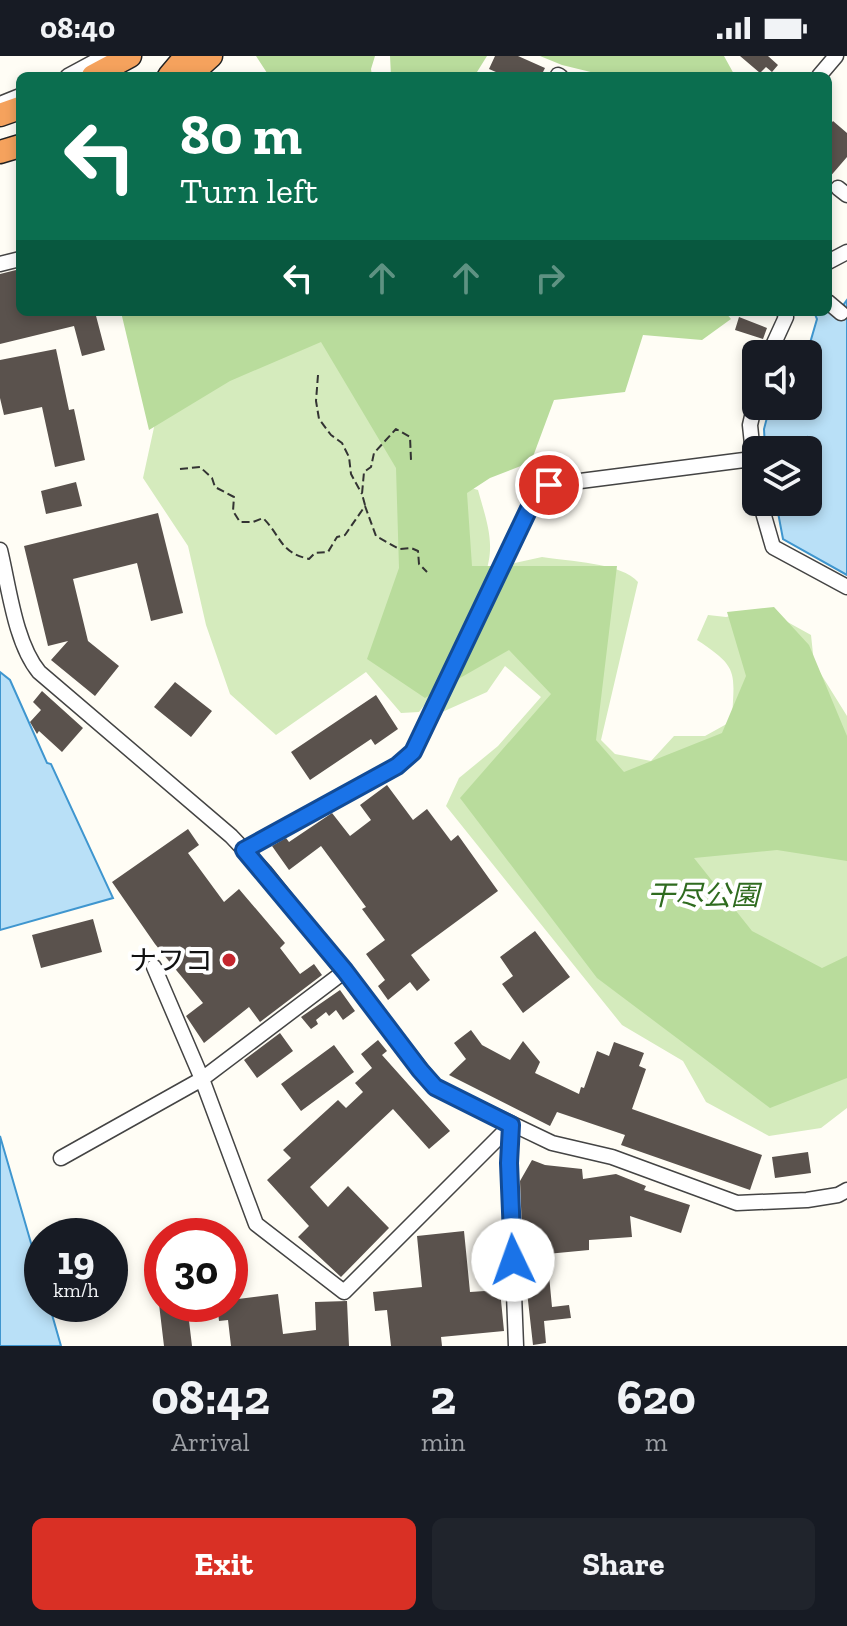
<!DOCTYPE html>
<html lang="en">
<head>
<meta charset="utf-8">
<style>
  :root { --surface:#171b24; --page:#20242c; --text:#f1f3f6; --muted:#9ea1a6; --accent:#d93025 }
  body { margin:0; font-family:"Zilla Slab","Noto Sans JP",serif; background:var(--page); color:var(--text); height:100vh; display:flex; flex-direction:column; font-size:30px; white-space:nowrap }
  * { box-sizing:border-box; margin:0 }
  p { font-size:26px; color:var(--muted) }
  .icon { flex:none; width:44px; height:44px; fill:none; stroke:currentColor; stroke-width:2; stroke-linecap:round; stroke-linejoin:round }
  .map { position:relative; height:1290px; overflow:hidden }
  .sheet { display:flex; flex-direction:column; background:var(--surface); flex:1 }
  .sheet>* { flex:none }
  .banner { position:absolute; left:16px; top:16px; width:816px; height:244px; border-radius:12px; box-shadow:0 4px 12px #0003; background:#0b6e4f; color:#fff; overflow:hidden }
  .controls { position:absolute; left:742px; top:284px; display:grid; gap:16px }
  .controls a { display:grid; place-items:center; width:80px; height:80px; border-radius:12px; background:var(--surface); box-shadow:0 4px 12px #0003; font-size:40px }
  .speed { position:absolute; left:24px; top:1162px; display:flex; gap:16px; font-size:40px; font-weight:700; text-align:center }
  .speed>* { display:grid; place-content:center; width:104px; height:104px; border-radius:50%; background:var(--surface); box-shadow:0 4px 12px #0003; line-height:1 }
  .speed small { font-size:20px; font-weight:400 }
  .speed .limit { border:12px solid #d22; background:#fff; color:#111 }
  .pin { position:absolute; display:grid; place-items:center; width:68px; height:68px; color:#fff; margin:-34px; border:4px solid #fff; border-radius:50%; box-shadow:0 2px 8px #0007 }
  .me { position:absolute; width:88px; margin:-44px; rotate:357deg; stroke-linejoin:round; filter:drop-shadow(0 0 6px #0008) }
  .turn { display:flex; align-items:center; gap:28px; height:168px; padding:0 32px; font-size:36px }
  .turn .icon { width:104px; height:104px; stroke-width:2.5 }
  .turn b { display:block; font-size:56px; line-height:68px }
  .lanes { display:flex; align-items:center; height:76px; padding:0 32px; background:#0003; justify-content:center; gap:40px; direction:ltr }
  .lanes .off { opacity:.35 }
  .eta { display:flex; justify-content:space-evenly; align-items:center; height:136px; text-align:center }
  .eta b { font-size:48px; font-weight:700; line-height:56px }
  .button { display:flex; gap:16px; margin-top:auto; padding:16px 32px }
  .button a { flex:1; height:92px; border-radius:12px; background:var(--accent); color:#fff; font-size:32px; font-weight:700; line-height:92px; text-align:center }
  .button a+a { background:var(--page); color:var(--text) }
  .status { display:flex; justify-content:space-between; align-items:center; height:56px; padding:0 40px; background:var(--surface); direction:ltr }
  .status svg { height:22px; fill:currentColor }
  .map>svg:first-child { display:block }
</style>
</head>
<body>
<div class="status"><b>08:40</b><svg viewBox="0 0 49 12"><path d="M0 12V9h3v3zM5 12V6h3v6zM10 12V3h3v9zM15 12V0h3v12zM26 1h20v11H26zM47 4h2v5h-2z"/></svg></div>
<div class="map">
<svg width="847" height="1290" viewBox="0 0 847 1290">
  <rect width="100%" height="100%" fill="#fffdf5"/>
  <path fill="#d5ebbd" d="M345,256L451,426L478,434C483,453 491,474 490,494C489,531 446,607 429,643L419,656L401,657L366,616L276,679L230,638L206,569L188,490L143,422L158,353Z
    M542,501C567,505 623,507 638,526L601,684L615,698L651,705L674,680H705L732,665C734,616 740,612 697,584L708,559L726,561L764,553L811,579L814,607L847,660V1052L821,1072L769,1080L706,1046L683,1005L622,969L446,750L459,722L498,690L541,641L505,610L487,636L440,657L506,509Z"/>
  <path fill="#b9dc9c" d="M256,0H375L371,13L372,20H269Z
    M390,0H487L477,16L483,20H391Z
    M540,0H724L735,20H607L562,9Z
    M121,256H725L731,263L702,284L643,279L625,336L554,344L531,406L490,422L467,437L472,510H617L596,684L624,716L722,677L746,620L727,556L774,551L809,589L847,680V805L777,794L694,802L752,875L822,912L847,900V1022L770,1052L597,922L460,742L551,638L509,594L425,642L367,603L399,512L396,412L321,286L230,325L149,374Z"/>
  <path fill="#b9e0f7" stroke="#3f96cf" stroke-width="2" d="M847,244V519L783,483L776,446H808L809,393L807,381L765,392L764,373L770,350H808V298H803L810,287L817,263L814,256H828V252L845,254L844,248Z
    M0,616L10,624L47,707L51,708L113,842L0,874Z
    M0,1080L42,1225V1248H49L61,1290H0Z"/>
  <path fill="#5a524d" d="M495,0H518L545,12L541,20H505L489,13Z
    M740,0H768L778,9L772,16L766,11L760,17Z
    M833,65L847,77V101L828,123V71Z
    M20,213V256H95L105,294L82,300L74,270L0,288V218Z
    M739,261L767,272L763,283L735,274Z
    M56,293L69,354L74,353L85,404L55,411L42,351L4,359L0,342V304Z
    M76,426L82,450L46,458L41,435Z
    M158,457L183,557L151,565L137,507L73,523L88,585L119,610L95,640L51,604L68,585L48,590L24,490Z
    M175,626L212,655L191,681L154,651Z
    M42,635L83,672L62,696L39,675L37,678L30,666L41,654L33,646Z
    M376,639L398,673L375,689L371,683L310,724L291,696Z
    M387,729L413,764L427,753L451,785L458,779L498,835L411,899L430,924L417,935L410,926L388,944L378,930L385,924L366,898L385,884L362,853L366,851L321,790L289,814L272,790L286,782L289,786L332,757L350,780L371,764L360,749Z
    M188,773L199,789L188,797L224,846L239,833L285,887L280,892L300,918L314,908L322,919L260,966L249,951L204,987L186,960L203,947L155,888L112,826Z
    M93,863L102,896L41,912L32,879Z
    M535,875L570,921L523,957L502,928L513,920L500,901Z
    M340,934L355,955L343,964L336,954L329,960L326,956L316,964L318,968L311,973L301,961Z
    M471,974L482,989L510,1004L523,985L540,1006L535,1017L579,1038L581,1031L584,1032L597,995L609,1000L614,986L644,997L639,1010L646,1013L632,1053L762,1099L750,1134L621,1089L625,1079L557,1056L550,1070L449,1019L466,1003L454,987Z
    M280,977L293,995L257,1022L244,1004Z
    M378,984L387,995L382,999L450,1075L429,1093L393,1053L310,1131L328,1151L348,1130L389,1172L341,1221L298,1181L309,1170L267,1124L291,1102L283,1094L338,1044L346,1052L363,1036L355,1027L372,1012L361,998Z
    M334,989L354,1016L301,1055L281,1028Z
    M808,1096L811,1117L775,1122L772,1101Z
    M532,1104L545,1109L582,1113L583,1123L616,1118L646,1130L644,1134L690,1149L681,1177L630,1160L632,1181L589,1184V1194L547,1198L552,1251L569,1249L571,1262L544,1265L546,1287L533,1289L523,1200L520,1125Z
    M464,1175L470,1236L500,1234L504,1275L441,1281L442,1290H391L387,1254L375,1255L373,1236L422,1231L417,1180Z
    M278,1238L283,1278L316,1274L315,1246L347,1245L349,1290H231L228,1264L219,1265L217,1248H230V1244Z
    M159,1248H187L192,1290H164Z"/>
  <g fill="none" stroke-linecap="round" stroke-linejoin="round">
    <defs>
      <path id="minor" d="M558,19L560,20
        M68,20L105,0
        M819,20L836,0
        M0,48L20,40
        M838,132L847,139
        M828,206L847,196
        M0,208L20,203
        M828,246L841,257
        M769,298L786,261L784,256
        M756,343L750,369L756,427
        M760,446L773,491L847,531
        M0,494C9,531 15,587 39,616L231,780L265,816L435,1031L552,1087L612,1101L737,1147L807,1144L838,1139L847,1134
        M244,794L397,710L413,696L536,438L549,429L752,403
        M345,915L202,1023L256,1168L344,1236L511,1069
        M511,1069L509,1107L516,1290
        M61,1102L202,1023L154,911"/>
      <path id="highway" d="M93,20L130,0
        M169,20L186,0
        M189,20L211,0
        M0,59L20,52
        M0,96L20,90"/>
    </defs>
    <use href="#minor" stroke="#444" stroke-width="17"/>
    <use href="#highway" stroke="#222" stroke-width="25"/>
    <path stroke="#333" stroke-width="2" stroke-dasharray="8 4" stroke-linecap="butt" d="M318,319L316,345L319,363L331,379L342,387L349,401L351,418L362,438
      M180,413L200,411L212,422L215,431L234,441L233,455L240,466H253L263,462C282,481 279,496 309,503L315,497L328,496L337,481L345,479L365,450L376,480L399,493L411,492L418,495L419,508L427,516
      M365,449L362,438L364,416L371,411L374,397L396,373L410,381L411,404"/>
    <use href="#minor" stroke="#fff" stroke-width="14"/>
    <use href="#highway" stroke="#f5a25d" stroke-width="22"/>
  </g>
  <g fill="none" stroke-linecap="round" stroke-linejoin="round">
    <defs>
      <path id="route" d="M513,1204L509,1107L511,1069L435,1031L420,1014L345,915L244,794L397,710L413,696L536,438L549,429"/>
    </defs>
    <use href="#route" stroke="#114b97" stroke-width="20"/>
    <use href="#route" stroke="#1a73e8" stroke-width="14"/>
  </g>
  <circle fill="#c4262e" stroke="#fff" stroke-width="3" cx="229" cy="904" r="8"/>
  <g text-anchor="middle" stroke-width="8" stroke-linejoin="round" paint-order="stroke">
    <g font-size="28" font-style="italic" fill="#2f6b1f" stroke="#fff">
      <text x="703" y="849">干尽公園</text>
    </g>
    <g font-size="28" fill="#111" stroke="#fff" text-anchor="end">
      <text x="213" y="914">ナフコ</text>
    </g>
  </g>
</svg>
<div class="controls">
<a><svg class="icon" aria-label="sound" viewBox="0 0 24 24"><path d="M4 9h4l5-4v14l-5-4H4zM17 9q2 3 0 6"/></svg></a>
<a><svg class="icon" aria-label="layers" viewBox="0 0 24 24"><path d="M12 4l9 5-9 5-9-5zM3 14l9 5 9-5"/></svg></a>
</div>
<div class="speed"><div>19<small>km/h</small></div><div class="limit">30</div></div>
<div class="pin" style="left:549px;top:429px;background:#d93025"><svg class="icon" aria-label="arrive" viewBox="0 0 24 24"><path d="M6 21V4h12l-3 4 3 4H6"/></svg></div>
<svg class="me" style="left:513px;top:1204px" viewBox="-20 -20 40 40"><circle r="19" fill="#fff"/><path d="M0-13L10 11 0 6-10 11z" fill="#1a73e8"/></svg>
<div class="banner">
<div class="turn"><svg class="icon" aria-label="left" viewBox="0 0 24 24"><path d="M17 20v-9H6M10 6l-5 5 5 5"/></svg><div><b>80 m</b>Turn left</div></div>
<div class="lanes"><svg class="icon" aria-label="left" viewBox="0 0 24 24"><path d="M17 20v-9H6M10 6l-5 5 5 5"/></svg><svg class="icon off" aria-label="ahead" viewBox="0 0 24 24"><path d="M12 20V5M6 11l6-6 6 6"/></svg><svg class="icon off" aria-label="ahead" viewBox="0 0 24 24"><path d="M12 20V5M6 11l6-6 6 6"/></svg><svg class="icon off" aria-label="right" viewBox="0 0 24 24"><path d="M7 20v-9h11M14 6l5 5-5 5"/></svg></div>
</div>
</div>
<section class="sheet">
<div class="eta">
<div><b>08:42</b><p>Arrival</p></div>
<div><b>2</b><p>min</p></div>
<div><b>620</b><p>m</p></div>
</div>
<div class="button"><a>Exit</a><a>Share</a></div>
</section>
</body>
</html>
